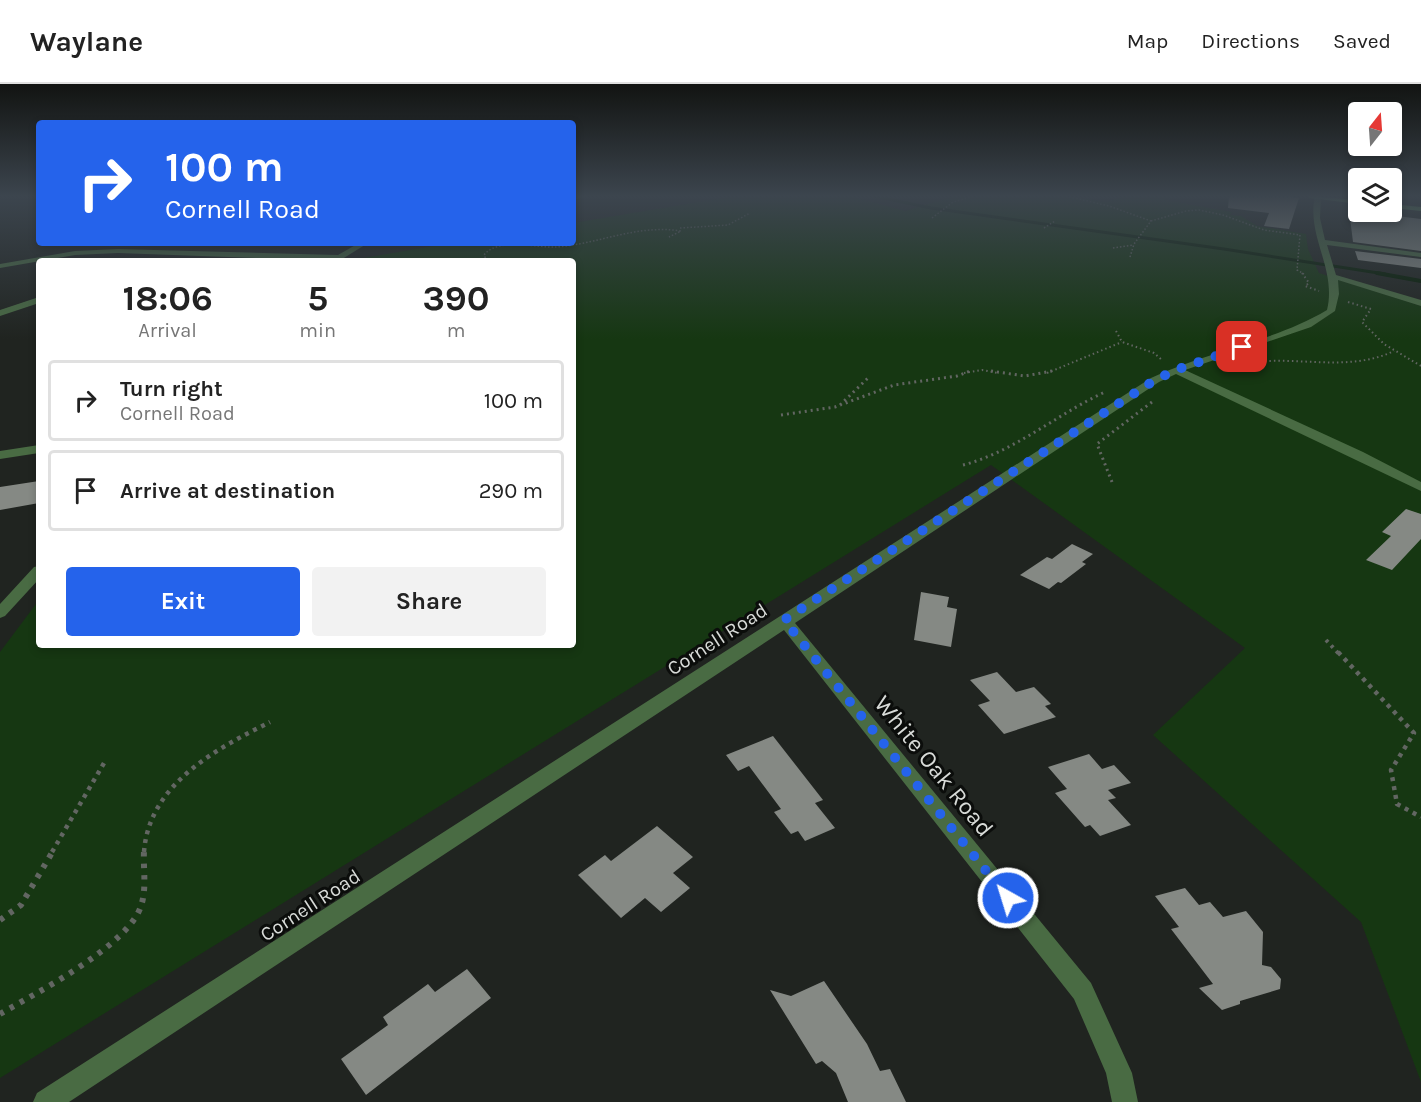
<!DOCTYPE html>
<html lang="en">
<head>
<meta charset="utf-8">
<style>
  :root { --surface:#fff; --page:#f2f2f2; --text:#222; --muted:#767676; --line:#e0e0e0; --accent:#2563eb }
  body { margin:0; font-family:Karla,sans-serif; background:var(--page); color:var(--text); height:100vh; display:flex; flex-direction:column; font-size:22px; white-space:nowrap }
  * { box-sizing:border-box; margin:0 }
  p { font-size:20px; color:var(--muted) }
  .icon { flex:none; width:33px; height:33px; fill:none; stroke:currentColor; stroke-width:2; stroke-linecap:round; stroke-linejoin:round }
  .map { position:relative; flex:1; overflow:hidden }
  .details { position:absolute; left:36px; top:174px; width:540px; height:390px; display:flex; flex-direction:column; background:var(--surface); border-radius:6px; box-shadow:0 3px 9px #0003 }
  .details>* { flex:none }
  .guide { position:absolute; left:36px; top:36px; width:540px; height:126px; border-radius:6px; box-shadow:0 3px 9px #0003; background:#2563eb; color:#fff; overflow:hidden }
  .needle { width:39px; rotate:17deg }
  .tools { position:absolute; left:1348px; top:18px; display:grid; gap:12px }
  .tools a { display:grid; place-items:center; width:54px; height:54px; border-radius:6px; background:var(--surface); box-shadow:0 3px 9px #0003; font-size:30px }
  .pin { position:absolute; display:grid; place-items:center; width:51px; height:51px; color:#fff; margin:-26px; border-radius:12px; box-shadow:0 3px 9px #0006 }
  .me { position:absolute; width:66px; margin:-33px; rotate:321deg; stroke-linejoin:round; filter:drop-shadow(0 0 4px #0008) }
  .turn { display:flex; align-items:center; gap:21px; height:126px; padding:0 30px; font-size:27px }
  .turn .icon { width:78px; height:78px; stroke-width:2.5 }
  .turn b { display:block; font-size:42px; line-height:51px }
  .eta { display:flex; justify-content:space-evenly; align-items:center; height:102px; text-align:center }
  .eta b { font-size:36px; font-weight:700; line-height:42px }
  .action { display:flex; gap:12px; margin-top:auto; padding:12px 30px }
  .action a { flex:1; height:69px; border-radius:6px; background:var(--accent); color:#fff; font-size:24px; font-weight:700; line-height:69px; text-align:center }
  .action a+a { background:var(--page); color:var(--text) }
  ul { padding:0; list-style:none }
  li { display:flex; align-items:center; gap:18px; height:81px; margin:0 12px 9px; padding:0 18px; border:3px solid var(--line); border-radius:6px }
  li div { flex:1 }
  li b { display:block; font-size:22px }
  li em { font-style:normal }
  header { display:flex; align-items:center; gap:36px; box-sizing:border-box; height:84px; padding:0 30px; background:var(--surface); border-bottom:2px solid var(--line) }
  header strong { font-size:28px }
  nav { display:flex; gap:33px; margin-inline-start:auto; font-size:21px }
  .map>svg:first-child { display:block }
</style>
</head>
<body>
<header>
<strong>Waylane</strong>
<nav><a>Map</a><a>Directions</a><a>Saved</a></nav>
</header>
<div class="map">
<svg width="1421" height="1018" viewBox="0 0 1421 1018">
  <rect width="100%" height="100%" fill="#202420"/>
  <path fill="#163712" d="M734,112H850L905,127L954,112H1070L1106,118L1124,112H1174L1165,116L1232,128L1230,131L1241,132L1257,142L1306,150L1308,165L1319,189L1421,222V998L1361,838L1153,651L1245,564L991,381L0,994V568L39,516V561H573V177H346L451,159H573V139Z"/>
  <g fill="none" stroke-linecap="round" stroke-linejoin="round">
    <path stroke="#031b01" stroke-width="3" d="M874,112L931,124L1224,165L1385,190"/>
    <path stroke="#031b01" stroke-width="4" d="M1377,189L1421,197"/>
  </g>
  <path fill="#858984" d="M1229,112H1286L1299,114L1289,145L1264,142L1269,129L1228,124Z
    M1349,126L1421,135V167L1353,158Z
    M1355,167L1421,175V184L1358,176Z
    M39,397V419L0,426V403Z
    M1406,425L1421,430V455L1392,486L1366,476L1391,452L1382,448Z
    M1072,460L1093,470L1082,478L1086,480L1061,499L1058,498L1049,505L1020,491L1047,473L1052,475Z
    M921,508L949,513L947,523L957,525L951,563L914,556Z
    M997,588L1016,608L1034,603L1051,620L1045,622L1056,633L1004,650L978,621L990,617L970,596Z
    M773,652L823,716L815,719L835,744L805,757L798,747L791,750L774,728L781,725L749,682L738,687L726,671Z
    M1089,670L1102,685L1114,681L1131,699L1108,706L1116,714L1108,716L1131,741L1100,752L1090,741L1085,743L1055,709L1067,705L1048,683Z
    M657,742L693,773L673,789L690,804L661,828L645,814L621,834L578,791L605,771L611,777Z
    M1185,804L1199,821L1210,818L1223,833L1246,827L1263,848L1262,881L1271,883L1281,895L1280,905L1240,917V920L1222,926L1199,904L1213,900L1171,845L1179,843L1155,812Z
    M467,885L491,914L366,1011L341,975L388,941L383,933L428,900L435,908Z
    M824,897L867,960L880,987L890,985L906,1018H848L836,989L822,977L816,980L770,906L791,912Z"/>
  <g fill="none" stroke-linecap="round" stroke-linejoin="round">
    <path stroke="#626662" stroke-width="1.5" stroke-dasharray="1.5 2" stroke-linecap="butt" d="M1066,112L1109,122L1151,137L1134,160L1130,173
      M932,134L953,118L975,112
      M1151,137L1186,127L1199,126L1223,131L1264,146L1300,151L1297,186L1304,190
      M680,144L728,141L750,129
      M1044,144L1055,137
      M1113,164L1133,161
      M487,177L484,171C498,153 537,164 556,163C599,160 637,140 681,147L669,153"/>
    <path stroke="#626662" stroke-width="2" stroke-dasharray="1.5 3" stroke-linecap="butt" d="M1302,189L1309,199L1305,202L1319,207
      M1348,218L1371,225L1362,238L1384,260L1421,282
      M1116,247L1122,258L1154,269L1163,277
      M1247,279C1296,271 1348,289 1394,267
      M964,289L982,286L998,289
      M1047,289L1122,258"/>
    <path stroke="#626662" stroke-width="3" stroke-dasharray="2 4" stroke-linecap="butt" d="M991,287L1025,292L1052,287
      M840,321L868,294
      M781,331L835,323L894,301L957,292L970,287
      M963,381C1014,368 1057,330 1105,308
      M1112,398L1097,360L1152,318"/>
    <path stroke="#626662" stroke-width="4" stroke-dasharray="3 4.5" stroke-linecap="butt" d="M1326,556L1339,570"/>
    <path stroke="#626662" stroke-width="4.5" stroke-dasharray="4 5" stroke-linecap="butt" d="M1338,568L1414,649L1391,686L1397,720L1421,733
      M52,768L104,679
      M144,768C149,700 216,665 270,638"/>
    <path stroke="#626662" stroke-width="6" stroke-dasharray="4.5 7" stroke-linecap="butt" d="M0,836L21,821L53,767
      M0,930C36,909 128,862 141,822C147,804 143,785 144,767"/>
    <path fill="#496b43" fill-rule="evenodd" d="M573,112H586L573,116Z
      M1315,112H1321L1320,134L1325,156L1421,169V173L1327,161L1336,191L1421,216V222L1338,196L1339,210L1335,227L1311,243L1185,286L1363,368L1421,398V407L1176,290L1159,298L795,539L1091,899L1132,989L1138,1018H1112L1106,989L1074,915L784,546L69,1018H33L37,1009L1151,294C1208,267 1273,258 1327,226C1337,185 1306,152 1315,112Z
      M359,159H368L339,177L118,169L75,171L0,184V180L75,167L118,165L338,171Z
      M39,213V219L0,232V226Z
      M39,361V369L0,375V367Z
      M39,482V495L5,532L0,534V520L34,483Z"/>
    <path fill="#6ab260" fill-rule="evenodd" d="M1307,112L1359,116V120L1310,114Z
      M1392,120L1421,123V127L1392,124Z"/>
  </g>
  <linearGradient id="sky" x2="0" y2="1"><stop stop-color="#121412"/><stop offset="0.44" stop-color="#3c454e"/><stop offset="1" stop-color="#3c454e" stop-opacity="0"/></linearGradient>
  <rect width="1421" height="255" fill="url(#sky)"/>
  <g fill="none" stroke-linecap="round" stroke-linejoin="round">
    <path stroke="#2563eb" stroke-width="10" stroke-dasharray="0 18" d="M1008,814L784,536L1155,296L1176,286L1242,263"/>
  </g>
  <g text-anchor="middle" stroke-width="6" stroke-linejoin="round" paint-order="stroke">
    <g font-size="20" fill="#d8dbd8" stroke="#0b0d0b">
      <text transform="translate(717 555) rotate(-33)" y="7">Cornell Road</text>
      <text transform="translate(310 821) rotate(-33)" y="7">Cornell Road</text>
    </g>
    <g font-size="24" fill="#d8dbd8" stroke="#0b0d0b">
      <text transform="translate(934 682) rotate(51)" y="8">White Oak Road</text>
    </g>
  </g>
</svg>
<div class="tools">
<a><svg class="needle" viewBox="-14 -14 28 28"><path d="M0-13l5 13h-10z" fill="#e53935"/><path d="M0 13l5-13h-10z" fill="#767676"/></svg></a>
<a><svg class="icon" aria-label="layers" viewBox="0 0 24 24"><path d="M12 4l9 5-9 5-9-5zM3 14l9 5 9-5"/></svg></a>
</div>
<div class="pin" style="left:1242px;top:263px;background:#d93025"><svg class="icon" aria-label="arrive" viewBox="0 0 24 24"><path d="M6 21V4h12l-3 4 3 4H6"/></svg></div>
<svg class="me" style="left:1008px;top:814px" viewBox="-20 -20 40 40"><circle r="17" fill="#2563eb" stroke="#fff" stroke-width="3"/><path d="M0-11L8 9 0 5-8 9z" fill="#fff"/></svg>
<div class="guide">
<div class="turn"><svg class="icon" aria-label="right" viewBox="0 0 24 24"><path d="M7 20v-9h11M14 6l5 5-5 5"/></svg><div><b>100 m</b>Cornell Road</div></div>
</div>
<section class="details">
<div class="eta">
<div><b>18:06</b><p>Arrival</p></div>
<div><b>5</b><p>min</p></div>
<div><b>390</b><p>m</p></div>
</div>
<ul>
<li><svg class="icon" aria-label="right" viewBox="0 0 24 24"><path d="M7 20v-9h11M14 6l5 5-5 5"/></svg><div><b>Turn right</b><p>Cornell Road</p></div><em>100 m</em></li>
<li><svg class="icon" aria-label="arrive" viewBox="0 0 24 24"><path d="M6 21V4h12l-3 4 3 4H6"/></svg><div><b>Arrive at destination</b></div><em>290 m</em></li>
</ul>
<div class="action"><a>Exit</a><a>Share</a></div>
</section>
</div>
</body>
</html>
